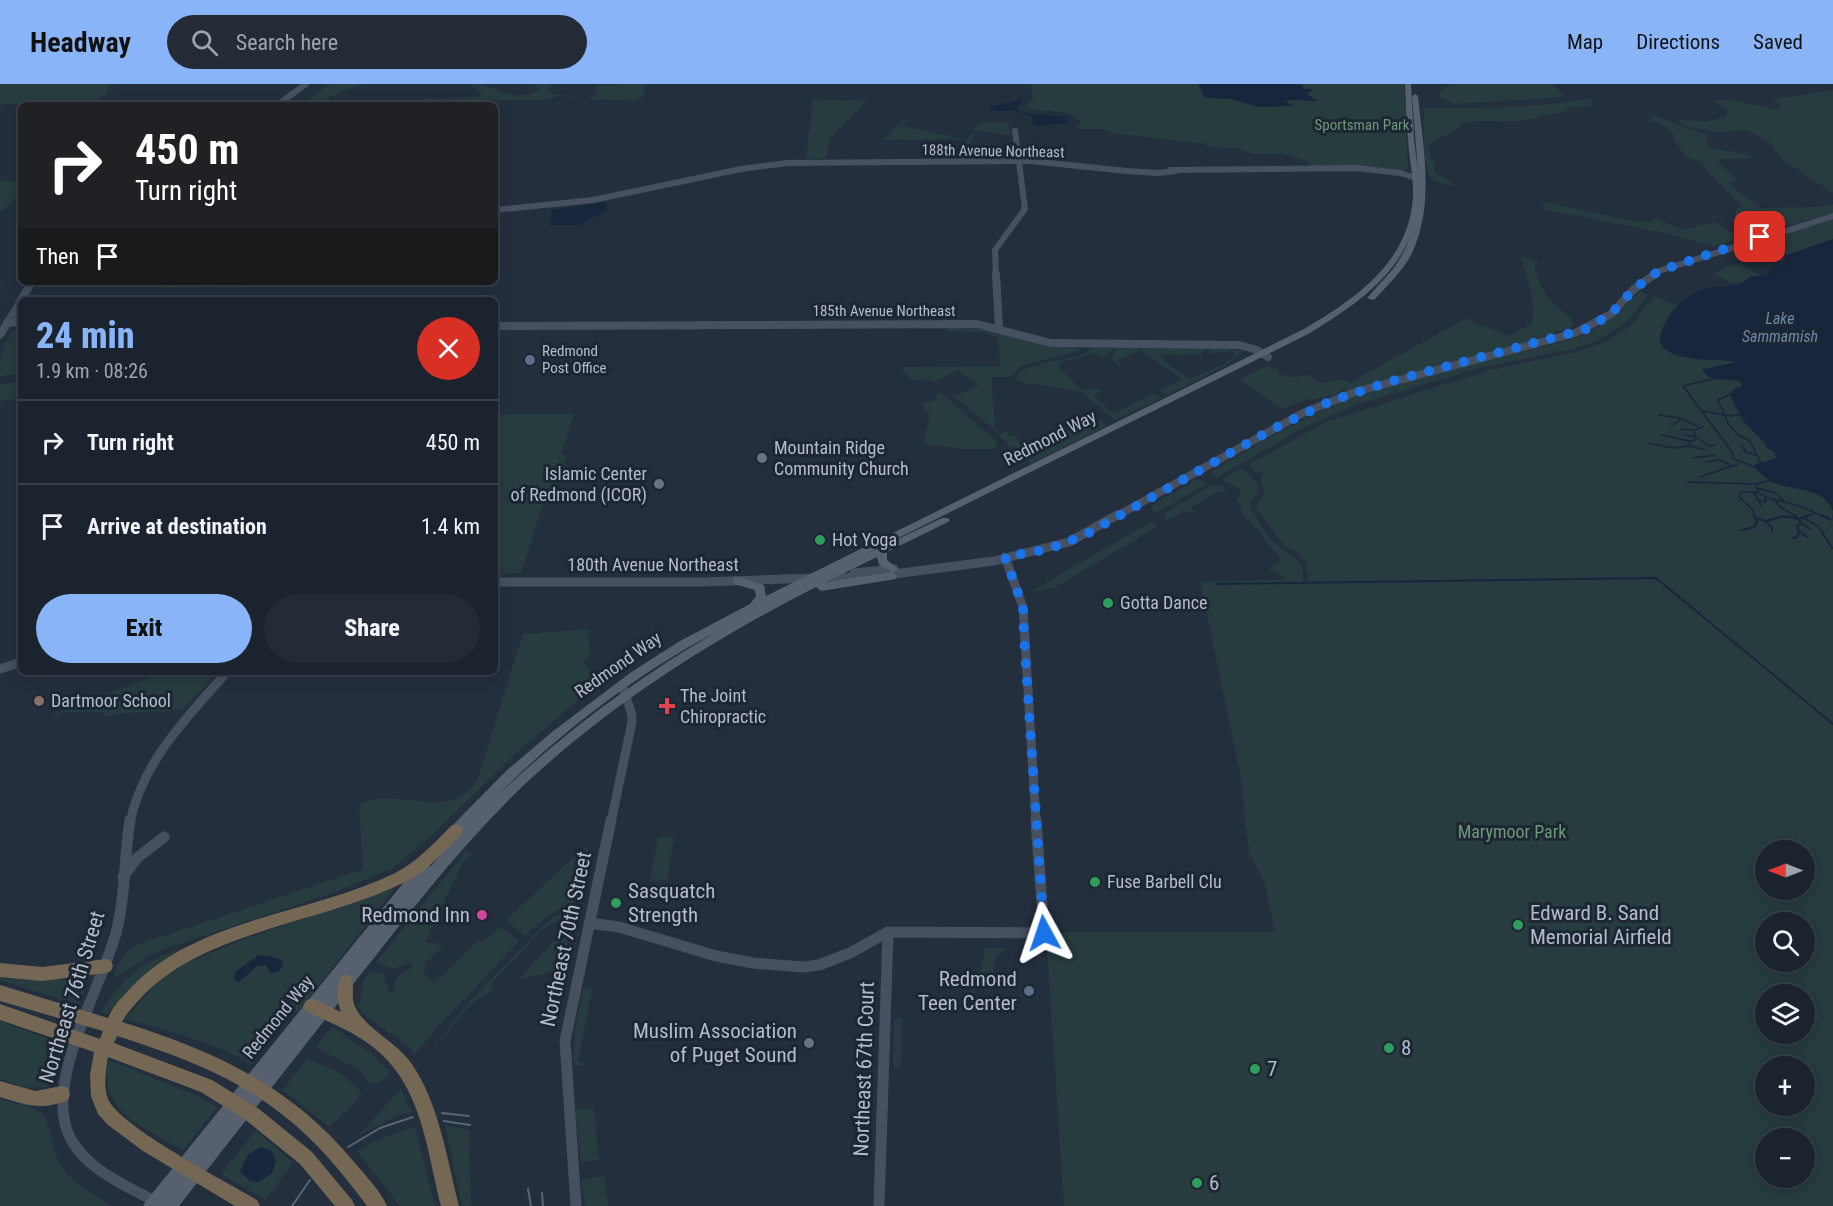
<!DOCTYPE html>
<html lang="en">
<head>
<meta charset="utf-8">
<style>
  :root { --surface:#1b232e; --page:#242b36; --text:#f1f3f6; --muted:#a0a4aa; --line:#39404a; --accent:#8ab4f8 }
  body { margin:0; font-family:"Roboto Condensed",sans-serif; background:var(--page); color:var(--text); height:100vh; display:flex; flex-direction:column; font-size:22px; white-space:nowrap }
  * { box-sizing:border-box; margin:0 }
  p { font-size:20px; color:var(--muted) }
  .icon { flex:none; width:33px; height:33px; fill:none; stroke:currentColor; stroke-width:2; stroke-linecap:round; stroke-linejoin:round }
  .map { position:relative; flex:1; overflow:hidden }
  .sheet { position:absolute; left:18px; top:213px; width:480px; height:378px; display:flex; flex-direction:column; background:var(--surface); border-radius:9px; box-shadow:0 3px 15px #0003,0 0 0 2px var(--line) }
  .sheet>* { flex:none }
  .guide { position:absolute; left:18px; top:18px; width:480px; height:183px; border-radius:9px; box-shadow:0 3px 15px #0003,0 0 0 2px var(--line); background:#202124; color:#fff; overflow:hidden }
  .needle { width:39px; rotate:270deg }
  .fabs { position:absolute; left:1755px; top:756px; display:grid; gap:12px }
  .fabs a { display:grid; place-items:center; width:60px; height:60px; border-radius:50%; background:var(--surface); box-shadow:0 3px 15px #0003,0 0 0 2px var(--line); font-size:30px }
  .pin { position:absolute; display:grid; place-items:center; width:51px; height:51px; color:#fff; margin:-26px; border-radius:12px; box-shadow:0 3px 9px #0006 }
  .me { position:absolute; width:66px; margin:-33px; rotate:355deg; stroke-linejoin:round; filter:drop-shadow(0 0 4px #0008) }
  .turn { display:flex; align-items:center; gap:21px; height:126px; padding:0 18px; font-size:27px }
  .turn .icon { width:78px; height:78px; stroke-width:2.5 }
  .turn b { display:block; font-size:42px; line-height:51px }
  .then { display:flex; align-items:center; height:57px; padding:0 18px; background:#0003; gap:12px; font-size:22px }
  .round { display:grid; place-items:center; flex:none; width:63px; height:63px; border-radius:32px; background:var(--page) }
  .summary { display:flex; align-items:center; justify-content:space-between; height:102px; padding:0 18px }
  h1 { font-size:36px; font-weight:800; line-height:45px; color:var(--accent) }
  .cta { display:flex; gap:12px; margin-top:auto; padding:12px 18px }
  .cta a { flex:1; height:69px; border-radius:36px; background:var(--accent); color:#111; font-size:24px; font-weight:800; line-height:69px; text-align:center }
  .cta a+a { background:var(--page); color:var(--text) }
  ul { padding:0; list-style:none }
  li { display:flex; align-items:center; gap:18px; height:84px; padding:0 18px; border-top:2px solid var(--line) }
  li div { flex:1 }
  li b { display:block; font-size:22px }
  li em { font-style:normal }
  header { display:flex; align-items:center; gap:36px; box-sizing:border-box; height:84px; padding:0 30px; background:var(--accent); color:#111 }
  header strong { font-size:28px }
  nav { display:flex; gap:33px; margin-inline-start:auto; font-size:21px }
  .search { width:420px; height:54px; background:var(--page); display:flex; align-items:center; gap:15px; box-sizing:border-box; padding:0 21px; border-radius:33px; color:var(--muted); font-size:22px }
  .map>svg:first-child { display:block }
</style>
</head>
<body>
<header>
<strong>Headway</strong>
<div class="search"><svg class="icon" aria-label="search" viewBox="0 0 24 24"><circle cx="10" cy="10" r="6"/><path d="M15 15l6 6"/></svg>Search here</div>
<nav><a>Map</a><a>Directions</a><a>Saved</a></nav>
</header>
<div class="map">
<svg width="1833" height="1122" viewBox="0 0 1833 1122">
  <rect width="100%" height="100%" fill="#242f3e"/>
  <path fill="#263c3f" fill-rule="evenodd" d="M0,0H112L107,6L129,0L113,5L91,21L0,20Z
    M330,0H366C351,3 340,8 326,15C314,21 298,21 284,21L289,18L306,17Z
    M471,0C496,0 507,20 538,7L539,5L533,0H554L547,5L553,10L580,13L559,12L545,16H429L425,21H417L426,14L451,15L483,12Z
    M624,0H646L643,13L633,17L586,15L596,12L595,6L599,1Z
    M1030,0H1404L1408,85L1402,87L1310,82L1307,77L1283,70H1253L1237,64L1212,63L1204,60L1113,49L1105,45H1075L1081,38C1066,22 1046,30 1027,24L1026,22L1034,14Z
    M1451,0H1553L1565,13L1455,20L1440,13V8Z
    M1833,6V109L1785,77L1777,70L1771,59L1747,46L1717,48L1686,42L1676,37L1685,35L1705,38L1725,33L1728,26L1713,16L1736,17L1777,26L1781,22L1773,14H1785Z
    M1591,14L1592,22L1570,23L1564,29C1548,28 1537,35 1522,37C1501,39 1479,34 1459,40L1460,44L1428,60L1431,76L1435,78L1434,86L1456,102C1450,101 1434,99 1430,93C1424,83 1422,36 1425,24C1480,23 1537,25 1591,14Z
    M813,15L867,17L829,55L826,74L806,75Z
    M1653,31L1709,52L1705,57L1710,64L1750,71L1751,74C1740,77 1727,72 1717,77L1737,95L1729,100L1760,124L1816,123L1833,120V129L1713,162L1665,149L1542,125L1544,118L1633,137L1651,138L1655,134L1683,146L1714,138L1733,149L1747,147L1734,128L1741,121L1710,90L1701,78L1686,73L1674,56L1672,49L1658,38H1648Z
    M908,36L902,42L967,56L972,50H975L967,63L966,57L955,55L883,56L901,37Z
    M1006,38L1009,40L1010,51L973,46L979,39Z
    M0,97H21V101L16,106L21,107V110L3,127H0Z
    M1833,135V155L1787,171L1771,154Z
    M1521,172L1538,178L1534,182C1537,193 1544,209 1552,218C1559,226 1570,230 1574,239L1571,243L1523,259L1345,308L1344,303L1336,311L1303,317L1282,325L1239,296L1267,282L1278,286L1279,291L1298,294L1301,291H1309L1319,299L1343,295L1349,299L1465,235L1509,252L1531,240C1538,218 1526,194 1521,172Z
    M1740,180L1762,192L1750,193L1747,197L1735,200L1713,190L1726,183Z
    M167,198L174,201L217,200L216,202L346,200L372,202L162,204Z
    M1639,207L1649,211L1625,239L1599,256L1576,264L1479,284L1355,321L1303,344L1216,394L1210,388L1284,345L1347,315L1381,303L1564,257C1601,246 1614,235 1639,207Z
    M1654,212L1678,222L1672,226L1726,276L1739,278L1727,282H1713L1728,297L1734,295L1741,298L1743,302L1734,305L1741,336L1765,359L1767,364L1775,368L1776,374L1761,379L1755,385C1761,389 1768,396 1774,399C1794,407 1824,403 1833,427L1831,436L1833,437V1122H1064L1046,848H1275L1264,797L1249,768L1240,689L1201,502V498L1283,496L1285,493L1268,485L1282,474C1266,462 1259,443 1242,431L1240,420L1237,416L1241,407L1239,405L1221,395L1243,384L1259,402L1258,409L1251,419V425L1270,455L1301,479L1303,485L1302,497H1308L1306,478L1300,470L1285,462L1256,424L1258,418L1265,410L1260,394L1263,388L1261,386L1257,389L1248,381L1329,337L1490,286L1576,268L1609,256L1631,242ZM1766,766H1804V806H1766ZM1766,838H1804V878H1766ZM1766,910H1804V950H1766ZM1766,982H1804V1022H1766ZM1766,1054H1804V1094H1766Z
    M21,243V290L0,292C0,274 1,252 21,243Z
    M947,244L992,246L1047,262L1084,265L1021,282L1010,293H992V302L996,303L992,304L993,316L997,318H993L994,332H998L995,333V344L998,345L995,346L952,311L956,312L978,302L958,286L937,296V299L926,295L911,296L900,283L1000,282L998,254L985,248L947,247Z
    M1092,263H1114L1108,271L1102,273L1095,269L1077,274L1079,276L1075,275L1061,278L1062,281H1057L1060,282L1059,284L1063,289L1067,287L1069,289L1065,290L1082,306L1098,305L1102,307L1093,312L1114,329L1154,310L1162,314L1115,336L1081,308L1033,300L1029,302V300L1015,296C1027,271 1080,282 1092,263Z
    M1118,263L1203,264L1244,267L1225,282L1167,311L1159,306L1182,295L1141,266L1117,277L1121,281L1120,283L1111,275ZM1204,266H1211L1209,270L1233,267L1235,271L1224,280L1190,295L1169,281L1160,271L1203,270Z
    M21,297V320H16L19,315L1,317L0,319V301Z
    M941,309L996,357L997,365H963L924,360L930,329L924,328V323L922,320L938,315L935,311Z
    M495,330H574L561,370L567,371L552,419L543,420L521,489H502L495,510Z
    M1102,336L1106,342L1030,380L1028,372L1014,362L1009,365L1007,359L999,351L1006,346L1010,348L1008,349L1009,351L1017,352L1020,362L1038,360L1045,350L1074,345L1072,343L1079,342L1081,344Z
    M1197,395L1208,399L1156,429L1152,425V421Z
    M1212,401L1224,402L1226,407L1217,408L1190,424L1195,428L1184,427L1168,436L1163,430Z
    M1152,437L1157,443L1054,504L1030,508Z
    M590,545L588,556L591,571L582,579L591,586L598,599L517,668L431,752L393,784L335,808L158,867L114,894C115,880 126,866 138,860L363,785L359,721C388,702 429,729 460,713C466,710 472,702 477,697L523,550Z
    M164,588H168V591L175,588L178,592L184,588H218L182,626L123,629L106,632H104L106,628H62L59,632L51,631Z
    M658,753H674L667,795L650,797Z
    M587,761L588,766L574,821C553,825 540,838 525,852L506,836Z
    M466,767L472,771L465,775L425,858L443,861L424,881L426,884L423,888L434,900L478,856L482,859L500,842L519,857L438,943L415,970C400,950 368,941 357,921L360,919L363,898L370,888L383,889L389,908L395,906C394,892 402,889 413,884L411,878L395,885L376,878Z
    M395,804L299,927L293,928L251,980C211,957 169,947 125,935L161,893L184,880L247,854Z
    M572,829L571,835L554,839L542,846L492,899L493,906L471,920L422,979L465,922L541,844L555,832Z
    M569,852L562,885L518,896L553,858Z
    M194,861C155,882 137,895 108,930L101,928C127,886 148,874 194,861Z
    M984,864H1006C992,874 990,888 998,902H975L984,875Z
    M0,890L80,897L86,898V904L79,921L0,896Z
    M583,904L600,906H592L578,977L586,978L585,982L574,981C572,955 578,930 583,904Z
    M902,933L901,984L893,983L894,935Z
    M0,937L65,961L52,997L46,1003L26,1004L0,995Z
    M332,942L375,973L390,989L379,999H371L357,985L316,963Z
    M307,974C326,983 351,991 361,1010L357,1017L329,1043L283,1006Z
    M108,976L198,1012L217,1023L183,1066C145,1044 98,1028 108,976Z
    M401,1005L412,1028L394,1033L358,1052Z
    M0,1015C12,1020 29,1020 40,1028C51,1036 52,1069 62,1083C75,1102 94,1111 113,1122H0Z
    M575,1025H594L599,1076L581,1078Z
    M445,1041L469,1046L471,1122H462Z
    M415,1042L435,1122H400L357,1067L373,1058Z
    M256,1046L293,1079L266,1116L221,1090Z
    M604,1092L608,1122H585L581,1096Z"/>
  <path fill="#17263c" d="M1198,0H1297L1302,1L1304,5H1313L1307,10L1317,17L1290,16L1285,17L1294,22L1259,23L1231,15L1205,14Z
    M1023,15L1016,26L1034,31L1064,32L1067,35L1066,40L1034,41L1031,32L1012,26L996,27L989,25L992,22Z
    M606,118L607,126L579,141H551L552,126Z
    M1833,155V427C1824,403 1794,406 1774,399C1768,396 1761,389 1755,385L1754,381L1776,374L1775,368L1767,364L1765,359C1747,340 1740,335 1730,310L1734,305L1742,302L1741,298C1726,292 1712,302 1702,285L1738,278C1723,274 1651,281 1661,249C1668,228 1684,211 1705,205C1718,201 1741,205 1749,193L1767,191L1771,184L1786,179L1785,173L1787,171Z
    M259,871L273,873L283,877C282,886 279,889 270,889L266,881L257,882L239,898L234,896L236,887Z
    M260,1063L271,1066L276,1078L272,1089L259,1098L250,1097L240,1087L248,1071Z"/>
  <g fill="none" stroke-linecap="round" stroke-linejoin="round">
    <path stroke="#17263c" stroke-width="1.5" d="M1713,295L1683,302L1732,368L1734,375L1754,383
      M1730,310L1718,316L1729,341L1737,350L1750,357L1761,379
      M1703,327L1730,332L1739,331
      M1659,331L1679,334L1697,342
      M1671,342L1680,336
      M1681,345L1693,346
      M1661,351L1689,357
      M1686,351L1696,353L1709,362L1715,361
      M1648,359L1673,364L1690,362L1689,357L1695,356L1696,353L1693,347L1703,343
      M1741,361L1746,368L1755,371
      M1690,362L1705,366
      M1694,374L1714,371
      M1706,378L1720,376L1730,381
      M1700,393L1738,380
      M1771,396L1756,400L1758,408L1765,413L1800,422L1824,433
      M1687,398L1756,400
      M1757,404L1776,409L1783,416
      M1754,409L1761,421
      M1774,415L1779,422L1797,433
      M1759,416L1766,418L1765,413
      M1755,433L1752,425L1739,413L1741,408H1757
      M1781,433H1788
      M1805,433L1813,430"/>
    <path stroke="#17263c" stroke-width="2" d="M1794,431L1797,433
      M1821,431L1831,436
      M1802,433L1819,443L1832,464
      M1756,434L1766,437L1772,444V448
      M1766,437L1784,432L1799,435
      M1801,439L1810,445
      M1741,446L1754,443L1757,438L1754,431
      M1800,448L1807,453
      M1793,454L1797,453L1799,447L1797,443L1801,439L1799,435L1809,431
      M1216,500L1656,494L1833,640"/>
    <path stroke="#465061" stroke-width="6" d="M277,21L306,0
      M1170,86L1357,84L1400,89L1422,96
      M495,126L593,116L741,85L787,79L1030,77L1127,87L1158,89L1176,87
      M996,192L995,166L1025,125L1015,47
      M1653,192L1659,187L1833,132"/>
    <path stroke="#465061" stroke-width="8" d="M996,190L999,243
      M21,216L32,198
      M7,239L21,238
      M495,242L977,240L1051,259L1239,261L1257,266L1268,273
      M0,251L21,217
      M1115,433L1303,329L1355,308L1575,249L1611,230L1634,205L1655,190"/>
    <path stroke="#465061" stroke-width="9" d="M1005,473L1023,523L1036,738
      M854,489L894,485
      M886,491L994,477L1069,458L1117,431
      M831,493L861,494
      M495,498H704L813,494
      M0,585L21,578
      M130,738C143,677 187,633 227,588
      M611,738L632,638V631L622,601"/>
    <path stroke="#465061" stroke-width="11" d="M130,736C124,772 126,809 117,845C104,901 39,1003 72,1057C90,1089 134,1105 164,1122
      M123,793L137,774L164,753
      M589,839L619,843L716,872L753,879L803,883L819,881L850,869L888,848L1044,849L1036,736
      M576,1122L565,957L611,736
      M879,1122L888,848"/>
    <path fill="#56606e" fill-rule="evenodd" d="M1405,0H1411L1414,55L1418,88L1412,12L1415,10L1418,12C1423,63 1435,120 1412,169C1403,187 1388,201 1374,216L1367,214C1387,191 1399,183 1410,153C1391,198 1350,224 1310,249L860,473L942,434H948L950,436L948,438L887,468V476L898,485L893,489L897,492L896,495L821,507L816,503C710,557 611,620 524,701C462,760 411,827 358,894C298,970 238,1046 179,1122H161L162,1120L161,1122H143L146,1117L421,777L425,775L429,777L430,783L455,755L451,756L447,755L445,751L447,747L506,687L552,648L630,589L680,557L750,520L756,512L755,506L734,500L733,497L734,494L738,493L764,501L766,512L1304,245C1355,215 1408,179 1413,114C1414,94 1409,75 1408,55C1406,37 1406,18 1405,0ZM877,473L879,481L892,488L826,498ZM718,547C637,594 563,649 496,713C559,649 638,589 718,547Z"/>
    <path fill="#746855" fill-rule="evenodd" d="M456,740L461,742L463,746L461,750C444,768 427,787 405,798C324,839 200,847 139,916C133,923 126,930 122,938C215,967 291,1002 354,1078C365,1091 380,1106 387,1122H367C342,1088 314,1054 279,1028C232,991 173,970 117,952L114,959L212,996L259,1025L312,1068L352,1116L355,1122H335L300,1080L247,1037L201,1008L108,973C106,986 103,1002 108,1015C120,1043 227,1098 257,1116L260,1122H235L143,1067L108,1041L98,1030L91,1012L90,991L94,968L0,936V920L100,955L103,947L0,917V901L108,934C113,923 119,916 127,908C192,834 310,831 395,789C417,778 434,759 451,742Z
      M106,875L111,877L113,882L111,887L106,889L42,897L0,893V879L42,883Z
      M346,890L351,893C355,902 351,911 354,920C361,942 397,958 411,979C439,1018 447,1076 459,1122H441C425,1058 421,991 360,954C343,943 323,936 306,927L303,922L306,917L311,914L341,928C337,919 336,903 341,893Z
      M0,997L35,1007L62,1002L68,1004L70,1010L68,1016C41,1027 26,1021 0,1013Z"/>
    <path stroke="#5a6575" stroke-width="2" d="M442,1029L469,1032
      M444,1037L470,1041
      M348,1063L380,1044L413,1033
      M528,1105L531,1122
      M542,1109L543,1122
      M292,1122L310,1096"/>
  </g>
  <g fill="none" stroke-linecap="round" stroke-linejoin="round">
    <path stroke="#1a73e8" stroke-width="10" stroke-dasharray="0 18" d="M1044,849L1024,553L1023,523L1005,473L1049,465L1085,451L1273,345L1331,317L1392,297L1586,245L1611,230L1634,205L1659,187L1760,153"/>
  </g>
  <g fill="#5c6f8a" stroke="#1d2633" stroke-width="2">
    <circle cx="530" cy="276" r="6"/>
    <circle cx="1029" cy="907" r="6"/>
  </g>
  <g fill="#6b7280" stroke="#1d2633" stroke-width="2">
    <circle cx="762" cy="374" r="6"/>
    <circle cx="659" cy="400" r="6"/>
    <circle cx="809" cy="959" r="6"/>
  </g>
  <g fill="#2e9e5b" stroke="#1d2633" stroke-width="2">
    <circle cx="820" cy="456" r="6"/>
    <circle cx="1108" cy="519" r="6"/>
    <circle cx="1095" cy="798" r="6"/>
    <circle cx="616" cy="819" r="6"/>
    <circle cx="1518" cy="841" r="6"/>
    <circle cx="1389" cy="964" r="6"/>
    <circle cx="1255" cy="985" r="6"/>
    <circle cx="1197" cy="1099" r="6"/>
  </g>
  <circle fill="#8d6e63" stroke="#1d2633" stroke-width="2" cx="39" cy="617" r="6"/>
  <path fill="#e0444e" stroke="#1d2633" stroke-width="2" d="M664 613h6v6h6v6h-6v6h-6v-6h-6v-6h6z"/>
  <circle fill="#d1479c" stroke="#1d2633" stroke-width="2" cx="482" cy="831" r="6"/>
  <g text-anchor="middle" stroke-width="6" stroke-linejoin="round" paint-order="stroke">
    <g font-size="15" fill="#6b9a76" stroke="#1d2633">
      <text x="1362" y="46">Sportsman Park</text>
    </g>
    <g font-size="15" fill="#b4bcc9" stroke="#1d2633">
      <text transform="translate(993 67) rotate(1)" y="5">188th Avenue Northeast</text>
      <text x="884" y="232">185th Avenue Northeast</text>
    </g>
    <g font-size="15" fill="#b4bcc9" stroke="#1d2633" text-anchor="start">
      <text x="542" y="272">Redmond<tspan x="542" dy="17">Post Office</tspan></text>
    </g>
    <g font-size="16" font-style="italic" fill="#6d86a8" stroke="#1d2633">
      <text x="1780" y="240">Lake<tspan x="1780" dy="18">Sammamish</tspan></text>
    </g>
    <g font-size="18" fill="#b4bcc9" stroke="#1d2633">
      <text transform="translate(1050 354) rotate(-27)" y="6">Redmond Way</text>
      <text x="653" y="487">180th Avenue Northeast</text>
      <text transform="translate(618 581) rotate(-35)" y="6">Redmond Way</text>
      <text transform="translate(278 933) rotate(-51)" y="6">Redmond Way</text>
    </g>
    <g font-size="18" fill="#b4bcc9" stroke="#1d2633" text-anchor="start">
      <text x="774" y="370">Mountain Ridge<tspan x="774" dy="21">Community Church</tspan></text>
      <text x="647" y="396" text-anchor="end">Islamic Center<tspan x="647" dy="21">of Redmond (ICOR)</tspan></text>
      <text x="832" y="462">Hot Yoga</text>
      <text x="1120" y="525">Gotta Dance</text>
      <text x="680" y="618">The Joint<tspan x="680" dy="21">Chiropractic</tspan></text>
      <text x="51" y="623">Dartmoor School</text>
      <text x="1107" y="804">Fuse Barbell Clu</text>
    </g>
    <g font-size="18" fill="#6b9a76" stroke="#1d2633">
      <text x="1512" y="754">Marymoor Park</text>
    </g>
    <g font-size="21" fill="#b4bcc9" stroke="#1d2633" text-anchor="start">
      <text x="628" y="814">Sasquatch<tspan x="628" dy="24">Strength</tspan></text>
      <text x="1530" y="836">Edward B. Sand<tspan x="1530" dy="24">Memorial Airfield</tspan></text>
      <text x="470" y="838" text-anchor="end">Redmond Inn</text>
      <text x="1017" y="902" text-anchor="end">Redmond<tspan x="1017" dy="24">Teen Center</tspan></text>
      <text x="797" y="954" text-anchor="end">Muslim Association<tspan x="797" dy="24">of Puget Sound</tspan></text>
      <text x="1401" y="971">8</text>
      <text x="1267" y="992">7</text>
      <text x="1209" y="1106">6</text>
    </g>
    <g font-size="21" fill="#b4bcc9" stroke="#1d2633">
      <text transform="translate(566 855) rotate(-78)" y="7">Northeast 70th Street</text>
      <text transform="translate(72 913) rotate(-73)" y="7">Northeast 76th Street</text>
      <text transform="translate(864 985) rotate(-88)" y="7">Northeast 67th Court</text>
    </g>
  </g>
</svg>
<div class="fabs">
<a><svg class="needle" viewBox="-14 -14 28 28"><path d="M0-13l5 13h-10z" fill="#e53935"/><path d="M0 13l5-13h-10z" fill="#a0a4aa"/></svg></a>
<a><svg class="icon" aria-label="search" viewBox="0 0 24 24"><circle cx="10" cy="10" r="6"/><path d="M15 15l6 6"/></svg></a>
<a><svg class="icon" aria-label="layers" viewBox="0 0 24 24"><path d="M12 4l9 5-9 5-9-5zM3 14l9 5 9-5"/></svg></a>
<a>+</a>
<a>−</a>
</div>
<div class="pin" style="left:1760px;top:153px;background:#d93025"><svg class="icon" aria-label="arrive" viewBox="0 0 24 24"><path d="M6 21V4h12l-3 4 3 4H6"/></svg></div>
<svg class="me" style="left:1044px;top:849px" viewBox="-20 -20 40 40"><path d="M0-17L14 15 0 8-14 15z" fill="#1a73e8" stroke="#fff" stroke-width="4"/></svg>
<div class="guide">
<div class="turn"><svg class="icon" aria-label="right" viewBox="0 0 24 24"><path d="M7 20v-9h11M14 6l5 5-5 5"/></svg><div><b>450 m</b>Turn right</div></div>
<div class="then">Then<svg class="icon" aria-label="arrive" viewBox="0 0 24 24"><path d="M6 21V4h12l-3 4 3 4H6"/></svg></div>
</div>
<section class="sheet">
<div class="summary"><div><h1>24 min</h1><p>1.9 km · 08:26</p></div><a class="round" style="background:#d93025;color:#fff"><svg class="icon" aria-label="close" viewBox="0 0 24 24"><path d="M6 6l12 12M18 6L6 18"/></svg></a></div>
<ul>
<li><svg class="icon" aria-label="right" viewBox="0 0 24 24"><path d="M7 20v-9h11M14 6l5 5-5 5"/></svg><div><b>Turn right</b></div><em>450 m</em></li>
<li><svg class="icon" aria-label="arrive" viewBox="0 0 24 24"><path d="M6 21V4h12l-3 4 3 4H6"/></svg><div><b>Arrive at destination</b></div><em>1.4 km</em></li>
</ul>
<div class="cta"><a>Exit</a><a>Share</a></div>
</section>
</div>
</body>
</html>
